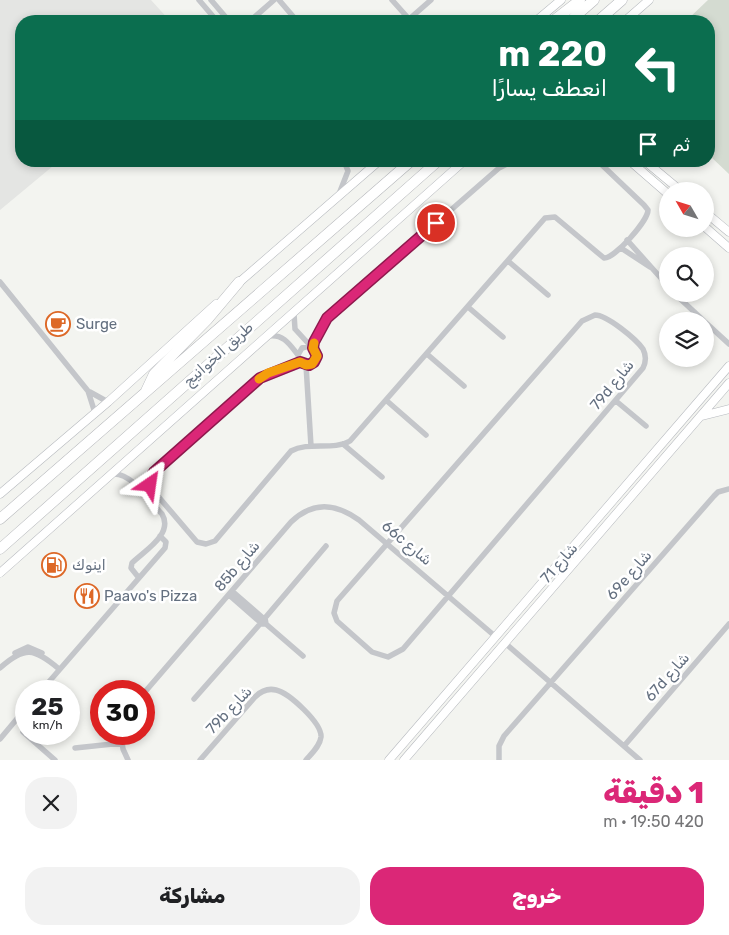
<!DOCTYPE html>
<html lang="ar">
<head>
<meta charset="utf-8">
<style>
  :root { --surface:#fff; --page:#f2f2f2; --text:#202124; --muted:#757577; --accent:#db2777 }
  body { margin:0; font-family:Rubik,Vazirmatn,sans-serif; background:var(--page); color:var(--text); direction:rtl; height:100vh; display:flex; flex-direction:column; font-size:19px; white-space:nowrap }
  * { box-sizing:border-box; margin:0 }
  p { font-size:16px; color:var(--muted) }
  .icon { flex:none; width:28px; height:28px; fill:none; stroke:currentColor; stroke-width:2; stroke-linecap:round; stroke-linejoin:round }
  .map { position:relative; height:760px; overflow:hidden; direction:ltr }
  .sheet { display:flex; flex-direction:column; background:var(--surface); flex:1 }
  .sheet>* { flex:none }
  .hud { position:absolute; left:15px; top:15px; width:700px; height:152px; border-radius:20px; box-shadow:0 2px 8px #0003; direction:rtl; background:#0b6e4f; color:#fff; overflow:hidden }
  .needle { width:32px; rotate:309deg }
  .buttons { position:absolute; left:659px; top:182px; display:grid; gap:10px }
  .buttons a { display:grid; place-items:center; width:55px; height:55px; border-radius:50%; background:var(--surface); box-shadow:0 2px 8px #0003; font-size:25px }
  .speed { position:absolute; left:15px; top:680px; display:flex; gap:10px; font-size:25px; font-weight:700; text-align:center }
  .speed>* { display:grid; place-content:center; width:65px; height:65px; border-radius:50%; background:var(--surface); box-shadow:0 2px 8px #0003; line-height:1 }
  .speed small { font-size:12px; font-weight:400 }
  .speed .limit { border:8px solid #d22; background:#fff; color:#111 }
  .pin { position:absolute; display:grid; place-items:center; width:42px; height:42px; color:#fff; margin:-21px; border:2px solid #fff; border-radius:50%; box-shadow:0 1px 5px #0007 }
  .me { position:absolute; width:55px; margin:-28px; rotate:32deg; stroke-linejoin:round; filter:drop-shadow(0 0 4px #0008) }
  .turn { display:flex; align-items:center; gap:18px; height:105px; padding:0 25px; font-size:22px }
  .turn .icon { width:65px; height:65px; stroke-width:2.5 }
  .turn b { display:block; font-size:35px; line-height:42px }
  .then { display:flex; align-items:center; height:48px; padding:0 25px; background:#0003; gap:10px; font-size:19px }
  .round { display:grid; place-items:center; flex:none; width:52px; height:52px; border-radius:20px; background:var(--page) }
  .overview { display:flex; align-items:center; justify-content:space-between; height:85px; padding:0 25px }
  h1 { font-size:30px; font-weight:800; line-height:38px; color:var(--accent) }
  .cta { display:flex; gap:10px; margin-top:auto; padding:10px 25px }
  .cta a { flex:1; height:58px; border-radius:20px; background:var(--accent); color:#fff; font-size:20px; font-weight:800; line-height:58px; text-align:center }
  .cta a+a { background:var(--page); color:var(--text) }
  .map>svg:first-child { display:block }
</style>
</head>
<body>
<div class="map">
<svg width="729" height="760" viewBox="0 0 729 760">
  <rect width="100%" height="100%" fill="#f3f4f0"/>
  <path fill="#e4e5e3" d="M0,0H151L170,21H21V161H59L0,210Z"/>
  <path fill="#d4dbd1" d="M708,0H729V174L709,155V21H686Z"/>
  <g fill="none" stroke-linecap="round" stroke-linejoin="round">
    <defs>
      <path id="secondary" d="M536,21L561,0
        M625,21L649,0
        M630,161L668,194
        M645,161L681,191
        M705,212L729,232
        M705,227L729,248
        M235,286L379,161
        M702,416L729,409
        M0,494L108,402L216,304
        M0,573L464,161
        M389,760L729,366
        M404,760L729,383"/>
      <path id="highway" d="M553,21L580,0
        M570,21L594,0
        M598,21L622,0
        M146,391L154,374L207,320L239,282
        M0,519L411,161
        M0,549L438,161"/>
    </defs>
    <use href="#secondary" stroke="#b6b9be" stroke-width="9"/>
    <use href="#highway" stroke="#b4b6ba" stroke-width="11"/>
    <path stroke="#c4c6ca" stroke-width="5.5" d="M199,0L217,21
      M211,0L229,21
      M279,0L297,21
      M392,0L409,19
      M250,21L274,0
      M407,21L431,0
      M339,194L348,171L344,161
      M627,240L668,286
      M621,248L650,267
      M508,261L548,295
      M0,282L88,391L95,413
      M675,294L704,321
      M468,307L503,337
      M294,314L295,329L317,353L314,362L306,365L300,362L298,355L302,348L309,346
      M595,315C607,315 636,339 643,349C646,355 646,362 643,368L403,649L388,657L372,652L337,621L334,613L337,601L582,321Z
      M705,322L729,344
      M269,336C284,334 290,345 298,355
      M313,348L319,330L334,312L499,168L513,161
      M427,354L464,386
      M300,362L260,378L152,475L150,481L151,488L197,542L206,544L215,541L291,451C309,441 333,451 350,441L545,218L555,217L604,258C614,259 648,221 648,210L644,205L602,165L593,161
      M306,365L311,446
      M90,392L108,402
      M387,401L426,435
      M616,401L646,426
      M343,444L382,477
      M114,474C133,474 149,501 162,514C174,534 144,551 132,563L131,568L139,578
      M232,591L263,618
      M229,595L260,622
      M265,618L326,546
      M266,624H260L261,619L265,618L266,624L303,656
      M505,643L640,760
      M15,653L28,647L42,653
      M0,668C25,646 34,648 59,669
      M41,691L165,548L166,542L160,536
      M144,693L291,522C313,501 335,503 359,520L496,637
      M194,699L260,624
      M23,732L55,760
      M121,734L123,749L128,760
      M0,739L26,708
      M624,746L729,624
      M75,748L122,743
      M200,760L255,697C261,691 268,688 276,690C289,693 322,723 321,737C320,746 312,753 306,760
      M499,760V746L504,736L714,496L718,492L729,489"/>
    <use href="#secondary" stroke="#fff" stroke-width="8"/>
    <use href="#highway" stroke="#fff" stroke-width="10"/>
  </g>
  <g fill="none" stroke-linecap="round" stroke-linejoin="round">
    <defs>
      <path id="route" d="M150,485V478L154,472L260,378L300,362L309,365L314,362L317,356L313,348L314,342L327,318L436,223"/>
    </defs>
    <use href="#route" stroke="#8e194d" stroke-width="12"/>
    <use href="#route" stroke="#db2777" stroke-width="9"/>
    <path stroke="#f59e0b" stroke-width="9" d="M259,379L268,373L300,362L306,365L312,364L317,356L313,348L314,343"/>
  </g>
  <defs>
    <symbol id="cafe-ring" viewBox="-11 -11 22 22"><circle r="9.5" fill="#fff" stroke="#dd6827" stroke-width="1.5"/><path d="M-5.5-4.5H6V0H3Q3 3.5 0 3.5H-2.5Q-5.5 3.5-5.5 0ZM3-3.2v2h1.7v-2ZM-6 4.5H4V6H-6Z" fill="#dd6827"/></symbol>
    <symbol id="fuel-ring" viewBox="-11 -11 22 22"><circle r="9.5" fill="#fff" stroke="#dd6827" stroke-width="1.5"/><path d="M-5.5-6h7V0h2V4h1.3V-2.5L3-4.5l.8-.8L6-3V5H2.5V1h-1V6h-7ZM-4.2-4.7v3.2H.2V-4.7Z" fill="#dd6827"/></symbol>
    <symbol id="restaurant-ring" viewBox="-11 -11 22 22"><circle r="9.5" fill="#fff" stroke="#dd6827" stroke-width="1.5"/><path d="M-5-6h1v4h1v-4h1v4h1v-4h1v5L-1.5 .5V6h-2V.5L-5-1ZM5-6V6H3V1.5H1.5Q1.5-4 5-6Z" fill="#dd6827"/></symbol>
  </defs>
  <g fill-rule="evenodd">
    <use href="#cafe-ring" x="44" y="310" width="28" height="28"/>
    <use href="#fuel-ring" x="40" y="551" width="28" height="28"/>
    <use href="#restaurant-ring" x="73" y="582" width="28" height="28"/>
  </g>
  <g text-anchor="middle" stroke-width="5" stroke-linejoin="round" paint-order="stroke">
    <g font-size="15" fill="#647080" stroke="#fff" text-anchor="start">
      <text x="76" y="329">Surge</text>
      <text x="72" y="570">اينوك</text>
      <text x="104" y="601">Paavo's Pizza</text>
    </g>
    <g font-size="15" fill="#647080" stroke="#fff">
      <text transform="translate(218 354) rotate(-42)" y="5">طريق الخوانيج</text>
      <text transform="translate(612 385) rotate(-51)" y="5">79d شارع</text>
      <text transform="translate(407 543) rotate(40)" y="5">66c شارع</text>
      <text transform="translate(559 563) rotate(-49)" y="5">شارع 71</text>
      <text transform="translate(237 566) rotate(-50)" y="5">85b شارع</text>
      <text transform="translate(629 575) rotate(-49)" y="5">69e شارع</text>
      <text transform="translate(667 677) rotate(-49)" y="5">67d شارع</text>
      <text transform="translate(229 710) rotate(-47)" y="5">79b شارع</text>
    </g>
  </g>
</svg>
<div class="buttons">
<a><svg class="needle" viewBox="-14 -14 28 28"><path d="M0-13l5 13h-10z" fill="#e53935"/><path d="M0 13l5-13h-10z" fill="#757577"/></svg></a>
<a><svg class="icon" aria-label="search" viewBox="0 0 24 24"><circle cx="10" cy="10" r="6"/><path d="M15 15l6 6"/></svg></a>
<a><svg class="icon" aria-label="layers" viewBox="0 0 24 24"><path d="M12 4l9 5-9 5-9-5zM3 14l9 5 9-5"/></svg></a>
</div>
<div class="speed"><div>25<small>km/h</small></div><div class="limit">30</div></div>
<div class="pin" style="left:436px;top:223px;background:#d93025"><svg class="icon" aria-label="arrive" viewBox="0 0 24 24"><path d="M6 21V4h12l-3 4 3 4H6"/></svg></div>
<svg class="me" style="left:150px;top:485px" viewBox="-20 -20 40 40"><path d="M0-17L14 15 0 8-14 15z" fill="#db2777" stroke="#fff" stroke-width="4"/></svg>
<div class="hud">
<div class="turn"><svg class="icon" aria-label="left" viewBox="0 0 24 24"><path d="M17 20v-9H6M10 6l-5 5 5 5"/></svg><div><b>220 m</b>انعطف يسارًا</div></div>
<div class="then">ثم<svg class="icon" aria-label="arrive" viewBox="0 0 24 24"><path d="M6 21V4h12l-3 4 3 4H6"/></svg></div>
</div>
</div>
<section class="sheet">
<div class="overview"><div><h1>1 دقيقة</h1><p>420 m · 19:50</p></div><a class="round"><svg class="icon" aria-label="close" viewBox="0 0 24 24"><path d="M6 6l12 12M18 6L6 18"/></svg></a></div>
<div class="cta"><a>خروج</a><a>مشاركة</a></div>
</section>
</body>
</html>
